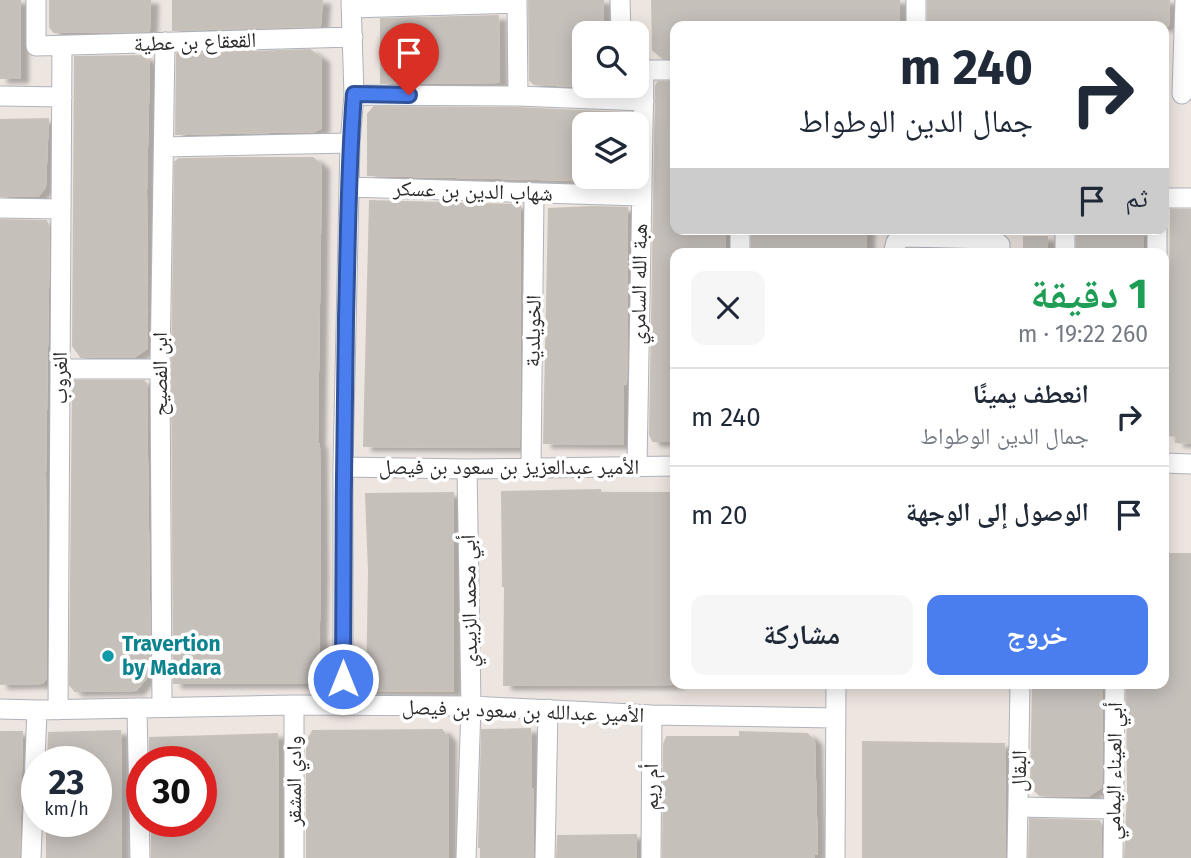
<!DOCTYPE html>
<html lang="ar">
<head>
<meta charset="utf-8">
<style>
  :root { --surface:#fff; --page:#f6f6f7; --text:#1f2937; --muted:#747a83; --line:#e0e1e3; --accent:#4a7eef }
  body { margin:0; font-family:"Fira Sans","Noto Naskh Arabic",sans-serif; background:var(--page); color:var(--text); direction:rtl; height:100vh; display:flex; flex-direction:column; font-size:26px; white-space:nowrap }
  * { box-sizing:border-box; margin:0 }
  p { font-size:23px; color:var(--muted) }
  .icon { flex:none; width:38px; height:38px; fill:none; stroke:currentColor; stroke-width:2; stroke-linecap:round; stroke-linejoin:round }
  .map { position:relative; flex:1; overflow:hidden; direction:ltr }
  .details { position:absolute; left:670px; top:248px; width:499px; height:441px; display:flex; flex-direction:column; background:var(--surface); border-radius:14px; box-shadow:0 4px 18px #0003; direction:rtl }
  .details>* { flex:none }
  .banner { position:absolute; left:670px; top:21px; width:499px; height:214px; border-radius:14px; box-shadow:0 4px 18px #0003; direction:rtl; background:#fff; color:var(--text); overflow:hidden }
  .fabs { position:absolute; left:572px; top:21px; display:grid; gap:14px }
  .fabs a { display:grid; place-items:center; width:77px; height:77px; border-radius:14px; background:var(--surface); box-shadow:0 4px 18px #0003; font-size:35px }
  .speed { position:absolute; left:21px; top:746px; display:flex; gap:14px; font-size:35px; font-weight:700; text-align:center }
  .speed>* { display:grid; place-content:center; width:91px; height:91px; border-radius:50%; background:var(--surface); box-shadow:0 4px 18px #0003; line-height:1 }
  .speed small { font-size:18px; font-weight:400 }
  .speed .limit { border:10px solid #d22; background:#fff; color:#111 }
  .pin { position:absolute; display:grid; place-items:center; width:60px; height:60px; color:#fff; margin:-72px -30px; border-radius:50% 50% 50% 0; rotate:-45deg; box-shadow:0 0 7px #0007 }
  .pin .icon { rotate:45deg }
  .me { position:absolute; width:77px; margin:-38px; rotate:0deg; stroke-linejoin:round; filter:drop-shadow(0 0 5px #0008) }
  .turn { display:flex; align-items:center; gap:24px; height:147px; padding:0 21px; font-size:32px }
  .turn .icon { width:91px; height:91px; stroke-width:2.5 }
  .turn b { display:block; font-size:49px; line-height:60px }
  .then { display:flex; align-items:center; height:66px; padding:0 21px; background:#0003; gap:14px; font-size:26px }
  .round { display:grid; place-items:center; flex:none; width:74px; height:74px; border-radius:14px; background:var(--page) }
  .summary { display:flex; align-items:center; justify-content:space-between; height:119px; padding:0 21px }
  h1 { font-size:42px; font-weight:700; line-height:52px; color:#1e9e55 }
  .primary-button { display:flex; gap:14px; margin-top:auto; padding:14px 21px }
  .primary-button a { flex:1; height:80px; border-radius:14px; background:var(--accent); color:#fff; font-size:28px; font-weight:700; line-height:80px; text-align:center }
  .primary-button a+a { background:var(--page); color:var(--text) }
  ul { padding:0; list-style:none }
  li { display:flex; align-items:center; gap:21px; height:98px; padding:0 21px; border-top:2px solid var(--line) }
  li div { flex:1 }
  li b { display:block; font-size:26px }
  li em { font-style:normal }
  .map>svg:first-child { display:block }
</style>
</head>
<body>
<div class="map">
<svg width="1191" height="858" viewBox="0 0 1191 858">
  <defs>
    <filter id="shadow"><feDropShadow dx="8" dy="4.5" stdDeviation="2" flood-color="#0004"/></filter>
  </defs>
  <rect width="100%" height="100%" fill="#ede5e0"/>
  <path fill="#c6c0bb" stroke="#c8c1b9" stroke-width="2" filter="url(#shadow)" d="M0,0H20V78H0Z
    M50,0H150L149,31L54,32L50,27Z
    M173,0H322L320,26L173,30Z
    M529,0H603V33H584V86L599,87L534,84L530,80Z
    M652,0H899V26H676V58H663L653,50Z
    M928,0H1169L1168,26H928Z
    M498,16L499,82L381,83V19Z
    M310,50L321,58V128L315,131L176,134L177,54Z
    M144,56L149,63L146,191L147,348L134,357H81L73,346L75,57Z
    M658,82H676V230L725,229V254H676V441H653L650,435L656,86Z
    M374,107L518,108L625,113L628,114L627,124H584V180L368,175V114Z
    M48,119L45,187L38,196H0V120Z
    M232,158H313L321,165L317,444H319L320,571L318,676L310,683H174L172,369L175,162L179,159Z
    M370,201L520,205L519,447L364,446Z
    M592,207L627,208L626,384H623V444L544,443L549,209Z
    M1171,210H1191V443L1176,442L1177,436L1168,435Z
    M0,220L46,221L49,227L45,473L46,678L42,683L0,684Z
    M752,229H866V254H752Z
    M1077,231H1143V254H1077Z
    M1024,237H1047V254H1024Z
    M73,381H144L146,384L150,673L136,690L75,691L70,685Z
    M600,490V493H676V684L504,685L505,586H503L502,492Z
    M453,493V691L367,690L369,572L366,494Z
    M1164,554H1191V858H1125L1128,790L1127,684H1164Z
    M1033,684H1102L1101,787L1088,796L1040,795L1031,787Z
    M530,729L531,789H533V858H481V847H479L482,730Z
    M442,730L448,738V858H307V741L313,731Z
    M120,731L121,858H47V821H96V761H48L49,733Z
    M0,732H22L19,858H0Z
    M740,732L807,734L814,741L817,854H814V858H663L664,744L667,737H740Z
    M277,734L278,858H152V821H201V761H150V738Z
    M863,742L1004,744L1005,858H863Z
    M1030,819L1099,821L1101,825V858H1029Z
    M636,835V858H557L558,836Z"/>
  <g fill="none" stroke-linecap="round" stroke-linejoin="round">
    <defs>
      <path id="minor" d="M36,0V46L353,37
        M517,0L518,96
        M620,0L621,33
        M916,0V26
        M351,8L517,3
        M637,70H676
        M1182,94L1185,0
        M354,95L518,96L644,101
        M0,96L62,97
        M164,147L350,143
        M349,187L640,196
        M1164,198H1191
        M0,208L60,209
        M1157,229V254
        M740,254V229
        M893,254L896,242L904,237L993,239L1000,245V254
        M1065,254V229
        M60,369H160
        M1164,463L1191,464
        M343,467L467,469L676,466
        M637,467L644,70
        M531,468L534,194
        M294,705V858
        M162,706L160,369L165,42
        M343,706V467L350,143L354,95L351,0
        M137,708L140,858
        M0,709L37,710L294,705L471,706L652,715L835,718
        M58,710L62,46
        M1019,807L1113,809
        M31,858L37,710
        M466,858L471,706L467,469
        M545,858L548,709
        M651,858L652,715
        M835,858L836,684
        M1017,858L1020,684
        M1113,858L1115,684"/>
    </defs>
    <use href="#minor" stroke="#b0b3bc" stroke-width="21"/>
    <use href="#minor" stroke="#fff" stroke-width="19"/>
  </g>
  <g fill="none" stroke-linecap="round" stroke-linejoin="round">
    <defs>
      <path id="route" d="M343,679C343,559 344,438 346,318C348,243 348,169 354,94L409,95"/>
    </defs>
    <use href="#route" stroke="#30529b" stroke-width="18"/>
    <use href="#route" stroke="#4a7eef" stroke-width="12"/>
  </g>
  <circle fill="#0f9aa8" stroke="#fff" stroke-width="2.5" cx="108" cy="656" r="7"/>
  <g text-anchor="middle" stroke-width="7" stroke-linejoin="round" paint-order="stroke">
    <g font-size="21" fill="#2c2c2c" stroke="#fff">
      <text transform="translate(195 42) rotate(-2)" y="7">القعقاع بن عطية</text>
      <text transform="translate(473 191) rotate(2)" y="7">شهاب الدين بن عسكر</text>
      <text transform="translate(639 284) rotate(-89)" y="7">هبة الله السامري</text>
      <text transform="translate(533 331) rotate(-89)" y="7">الخويلدية</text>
      <text transform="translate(160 374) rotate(-90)" y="7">ابن الفصيح</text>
      <text transform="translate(60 378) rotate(-90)" y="7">الغروب</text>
      <text x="509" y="474">الأمير عبدالعزيز بن سعود بن فيصل</text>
      <text transform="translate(469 601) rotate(-91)" y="7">أبي محمد الزبيدي</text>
      <text transform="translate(523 711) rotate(2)" y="7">الأمير عبدالله بن سعود بن فيصل</text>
      <text transform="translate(1019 771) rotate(-89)" y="7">البقال</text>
      <text transform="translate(1114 771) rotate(-89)" y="7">أبي العيناء اليمامي</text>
      <text transform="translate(294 781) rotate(-90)" y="7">وادي المشقر</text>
      <text transform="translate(651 787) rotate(-90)" y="7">أم ريم</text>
    </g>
    <g font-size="21" font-weight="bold" fill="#0d838f" stroke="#fff" text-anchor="start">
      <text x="122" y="651">Travertion<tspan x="122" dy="24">by Madara</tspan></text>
    </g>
  </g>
</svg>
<div class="fabs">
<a><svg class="icon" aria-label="search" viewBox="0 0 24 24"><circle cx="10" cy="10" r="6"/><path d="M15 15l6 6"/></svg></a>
<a><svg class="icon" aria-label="layers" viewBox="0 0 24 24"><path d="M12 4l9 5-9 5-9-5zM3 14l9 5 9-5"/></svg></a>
</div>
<div class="speed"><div>23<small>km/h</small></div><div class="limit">30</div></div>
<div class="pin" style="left:409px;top:95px;background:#d93025"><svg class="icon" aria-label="arrive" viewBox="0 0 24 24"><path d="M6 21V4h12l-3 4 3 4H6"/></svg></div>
<svg class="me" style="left:343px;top:679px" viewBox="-20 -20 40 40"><circle r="17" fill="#4a7eef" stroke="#fff" stroke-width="3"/><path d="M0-11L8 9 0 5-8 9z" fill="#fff"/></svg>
<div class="banner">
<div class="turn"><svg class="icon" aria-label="right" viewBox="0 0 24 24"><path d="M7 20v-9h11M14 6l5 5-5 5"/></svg><div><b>240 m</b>جمال الدين الوطواط</div></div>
<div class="then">ثم<svg class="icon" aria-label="arrive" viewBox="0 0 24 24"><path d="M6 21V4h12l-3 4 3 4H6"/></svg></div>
</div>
<section class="details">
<div class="summary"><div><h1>1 دقيقة</h1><p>260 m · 19:22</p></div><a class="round"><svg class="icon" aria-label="close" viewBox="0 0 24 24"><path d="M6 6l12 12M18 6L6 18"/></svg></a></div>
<ul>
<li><svg class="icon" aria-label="right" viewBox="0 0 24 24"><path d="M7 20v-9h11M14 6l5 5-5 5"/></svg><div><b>انعطف يمينًا</b><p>جمال الدين الوطواط</p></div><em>240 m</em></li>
<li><svg class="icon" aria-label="arrive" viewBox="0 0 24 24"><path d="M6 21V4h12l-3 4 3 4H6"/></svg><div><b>الوصول إلى الوجهة</b></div><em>20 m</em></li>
</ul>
<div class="primary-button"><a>خروج</a><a>مشاركة</a></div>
</section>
</div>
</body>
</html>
